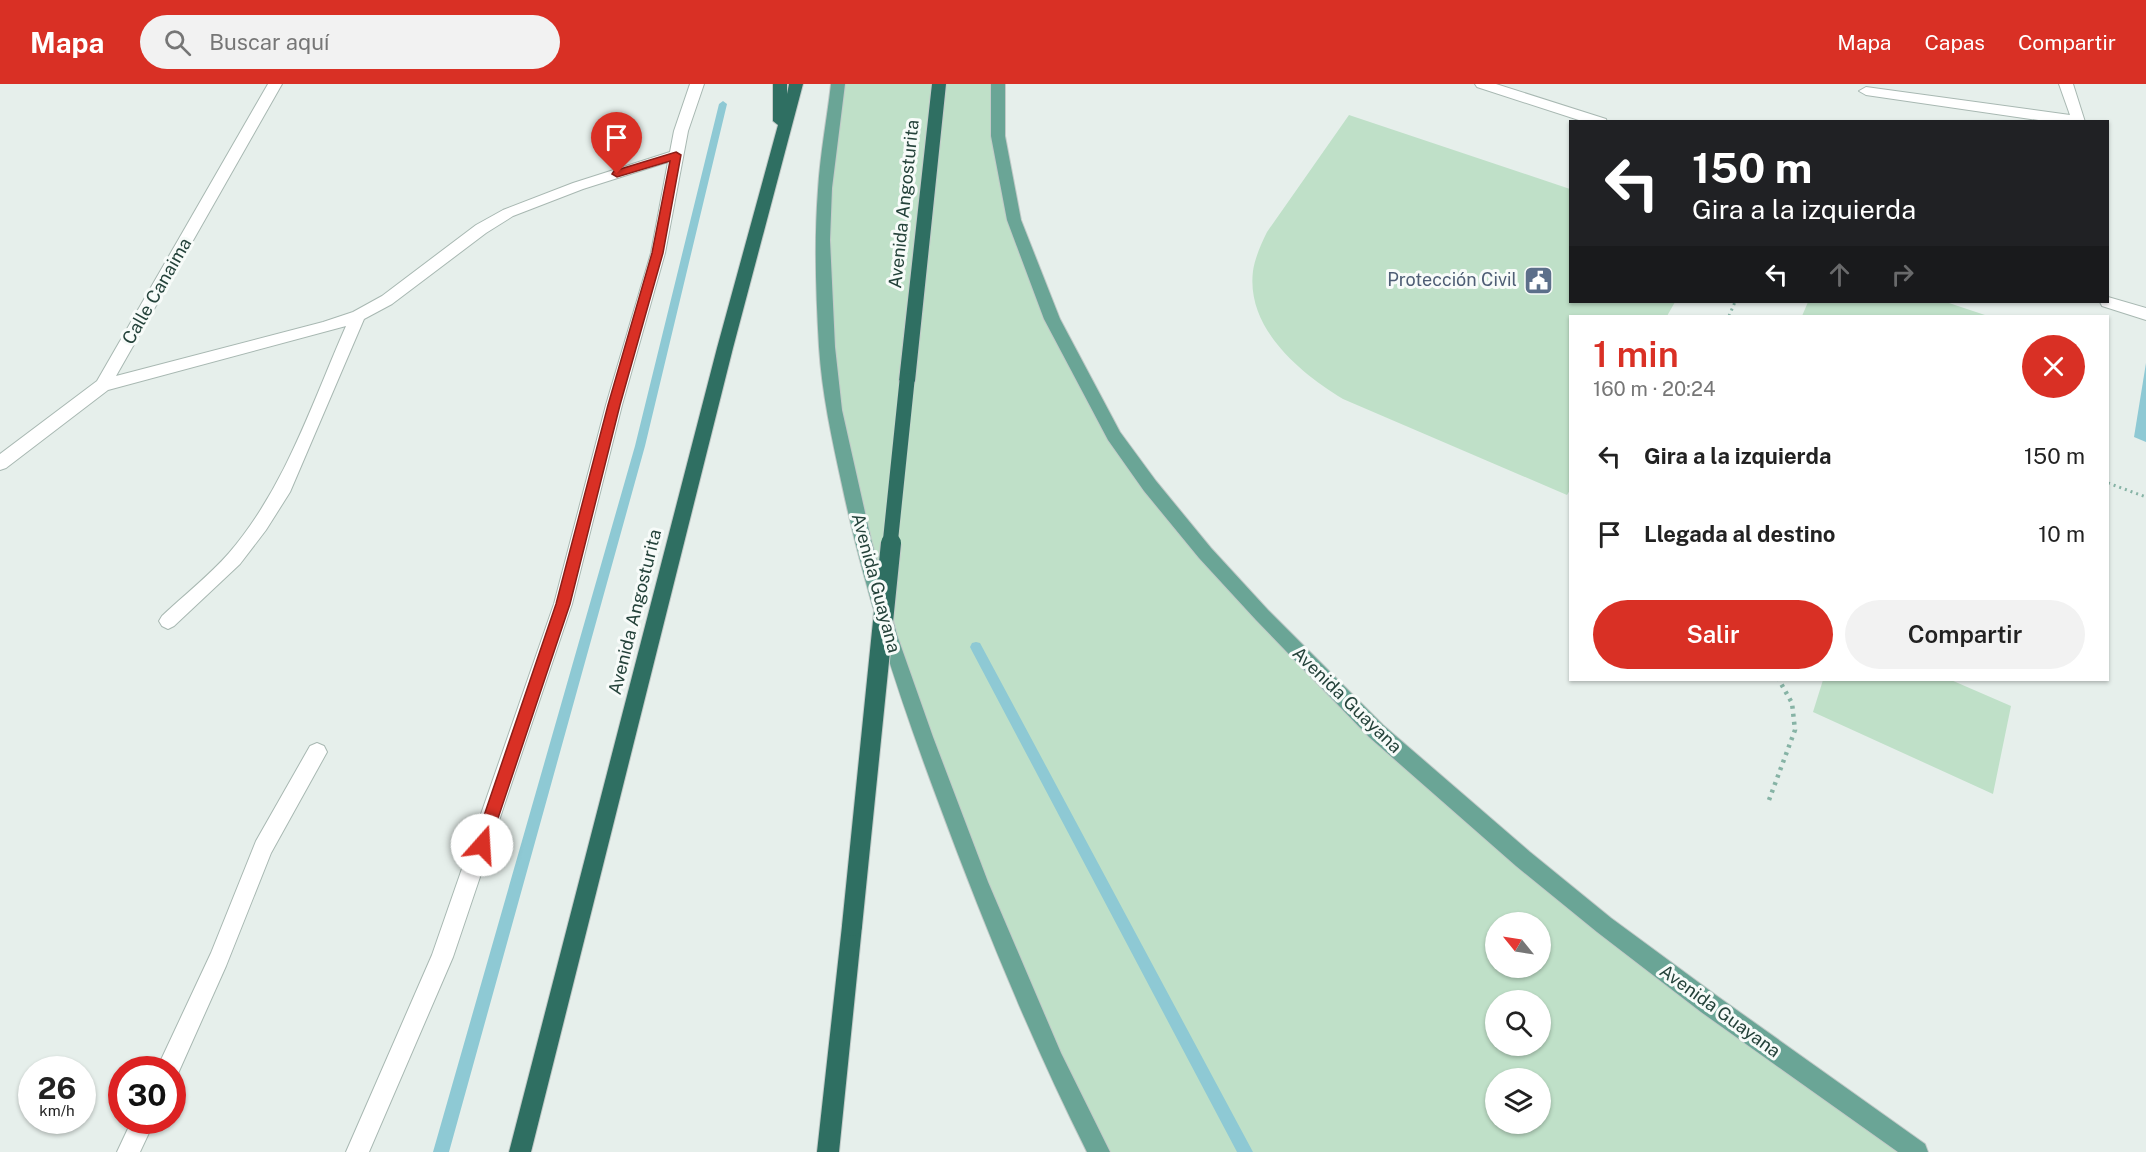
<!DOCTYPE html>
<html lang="es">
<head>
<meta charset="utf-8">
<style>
  :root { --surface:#fff; --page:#f2f2f2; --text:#222; --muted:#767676; --accent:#d93025 }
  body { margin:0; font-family:"Public Sans",sans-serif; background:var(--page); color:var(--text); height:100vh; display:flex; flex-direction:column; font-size:22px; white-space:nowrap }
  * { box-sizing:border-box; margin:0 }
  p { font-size:20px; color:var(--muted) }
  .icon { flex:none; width:33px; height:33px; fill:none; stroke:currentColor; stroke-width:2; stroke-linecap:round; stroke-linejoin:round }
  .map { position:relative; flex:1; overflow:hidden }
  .drawer { position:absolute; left:1569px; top:231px; width:540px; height:366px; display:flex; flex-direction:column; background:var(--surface); border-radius:0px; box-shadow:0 2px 4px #0004 }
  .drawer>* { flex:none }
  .banner { position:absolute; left:1569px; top:36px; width:540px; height:183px; border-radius:0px; box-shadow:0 2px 4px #0004; background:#202124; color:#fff; overflow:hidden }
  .needle { width:39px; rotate:300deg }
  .buttons { position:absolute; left:1485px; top:828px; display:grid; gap:12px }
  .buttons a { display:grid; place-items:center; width:66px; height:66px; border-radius:50%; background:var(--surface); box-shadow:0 2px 4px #0004; font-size:30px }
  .speed { position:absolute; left:18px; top:972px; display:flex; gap:12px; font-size:30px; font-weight:700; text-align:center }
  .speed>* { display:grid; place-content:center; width:78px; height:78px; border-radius:50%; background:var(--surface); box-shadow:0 2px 4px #0004; line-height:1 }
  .speed small { font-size:15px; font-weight:400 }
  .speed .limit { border:9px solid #d22; background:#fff; color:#111 }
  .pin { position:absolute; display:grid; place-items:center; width:51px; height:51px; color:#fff; margin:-62px -26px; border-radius:50% 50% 50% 0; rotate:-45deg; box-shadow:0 0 6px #0007 }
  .pin .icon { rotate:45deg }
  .me { position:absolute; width:66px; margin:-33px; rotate:19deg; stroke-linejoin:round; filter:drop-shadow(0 0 4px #0008) }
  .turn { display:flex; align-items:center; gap:21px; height:126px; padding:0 24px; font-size:27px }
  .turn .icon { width:78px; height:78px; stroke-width:2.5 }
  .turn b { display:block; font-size:42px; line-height:51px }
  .lanes { display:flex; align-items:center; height:57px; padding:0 24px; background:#0003; justify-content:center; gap:30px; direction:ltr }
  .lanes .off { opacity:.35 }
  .round { display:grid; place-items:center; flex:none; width:63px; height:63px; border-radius:32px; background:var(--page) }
  .headline { display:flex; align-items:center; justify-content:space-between; height:102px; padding:0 24px }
  h1 { font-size:36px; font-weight:600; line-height:45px; color:var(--accent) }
  .action { display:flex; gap:12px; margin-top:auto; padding:12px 24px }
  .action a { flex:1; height:69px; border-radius:36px; background:var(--accent); color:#fff; font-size:24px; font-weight:600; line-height:69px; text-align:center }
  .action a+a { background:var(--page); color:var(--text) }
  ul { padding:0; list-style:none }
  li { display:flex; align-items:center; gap:18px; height:78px; padding:0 24px }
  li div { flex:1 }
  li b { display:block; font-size:22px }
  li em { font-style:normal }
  header { display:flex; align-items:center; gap:36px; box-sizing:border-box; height:84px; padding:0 30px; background:var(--accent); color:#fff }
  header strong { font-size:28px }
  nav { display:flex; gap:33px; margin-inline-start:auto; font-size:21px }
  .search { width:420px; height:54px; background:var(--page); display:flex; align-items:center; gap:15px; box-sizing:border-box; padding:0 21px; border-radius:33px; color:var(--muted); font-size:22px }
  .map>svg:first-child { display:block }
</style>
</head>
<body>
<header>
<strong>Mapa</strong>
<div class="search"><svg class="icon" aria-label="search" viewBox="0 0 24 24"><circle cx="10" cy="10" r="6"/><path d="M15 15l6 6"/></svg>Buscar aquí</div>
<nav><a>Mapa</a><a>Capas</a><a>Compartir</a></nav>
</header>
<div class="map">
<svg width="2146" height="1068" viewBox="0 0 2146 1068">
  <rect width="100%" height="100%" fill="#e6efeb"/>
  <path fill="#bfe0c8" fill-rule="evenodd" d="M838,0H998V52L1034,190L1114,352L1262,531L1523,775L1917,1068H1099L923,653L834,326L824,211ZM1496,838H1540V884H1496ZM1496,916H1540V962H1496ZM1496,994H1540V1040H1496Z
    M1349,31L1570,105V218H1675L1667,232H1570V406L1567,411L1343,315C1299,288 1246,244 1253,187C1255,174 1261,160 1267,148Z
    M1808,218H1946L1988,232H1802Z
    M1823,596H1951L2011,622L1993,710L1813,628Z"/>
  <path fill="#8ec9d4" d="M2146,279V358L2134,353Z"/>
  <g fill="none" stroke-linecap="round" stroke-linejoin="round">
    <path fill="#8ec9d4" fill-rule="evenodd" d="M723,17L727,20L645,362L449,1068H433L635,362L719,20Z
      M976,558L980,559L1253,1068H1237L972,567L970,563L972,559Z"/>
    <defs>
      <path id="lane" d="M1475,0H1496L1606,35L1607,38H1585L1477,3Z
        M2059,0H2073L2085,38H2052L1866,11L1859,7L1866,3L2070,31Z
        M2108,213L2146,224V236L2102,222L2100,218H2108Z"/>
      <path id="street" d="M268,0H282L116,292L323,238L353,228L382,212L476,141L503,126L573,99L670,68L674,47L690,0H704L688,47L665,169L622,321L572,520L453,873L369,1068H346L432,871L554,520L606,321L651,169L668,78L583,105L513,132L486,149L392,220L364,235L290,408L266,446L240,480L174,542L168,545L162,542L159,537L162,532C184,511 209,492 229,469C285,404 312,319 346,242L108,306L6,384L0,386V370L97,297Z
        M317,659L324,662L327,668L271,769L226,882L176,994L172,995V986H157L160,978L211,869L256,757L310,662Z
        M132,1036H155L140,1068H117Z"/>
      <path id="primary" d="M831,0H845L832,104L830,156L835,263L842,326L871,455L897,551L933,653L988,798L1061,969L1110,1068H1087C1030,954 982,836 938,717C899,613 865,509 842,401C832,355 822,310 819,263C816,211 814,158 818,106C820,70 827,35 831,0Z
        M991,0H1005V52L1021,136L1060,235L1120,348L1156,397L1211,464L1268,526L1383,641L1530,768L1611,834L1717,912L1925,1060L1928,1068H1898L1701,928L1597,848L1516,782L1369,653L1256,536L1199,474L1144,407L1108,356L1044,235L1007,136L991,52Z"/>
      <path id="highway" d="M773,0H787V10L789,0H803L733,264L531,1068H509L717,264L778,41L773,37Z
        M932,0H946L915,297L913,301H901L899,297Z
        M852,832L859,835L862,842L839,1068H817L842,842L845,835Z"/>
    </defs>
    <use href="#lane" stroke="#a8b8b2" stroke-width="2"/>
    <use href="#street" stroke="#a8b8b2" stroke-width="2"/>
    <use href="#primary" stroke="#c2cac8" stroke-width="2"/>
    <use href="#highway" stroke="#c2cac8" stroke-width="2"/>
    <path stroke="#86b3a5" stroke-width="3" stroke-dasharray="2 4" stroke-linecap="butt" d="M1729,232L1735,218
      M2108,399L2146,413"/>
    <path stroke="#86b3a5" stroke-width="4.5" stroke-dasharray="3 5" stroke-linecap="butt" d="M1769,716L1795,646L1792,619L1779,596"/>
    <use href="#lane" fill="#fff" fill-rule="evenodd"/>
    <use href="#street" fill="#fff" fill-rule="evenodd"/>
    <use href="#primary" fill="#6aa596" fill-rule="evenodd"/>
    <use href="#highway" fill="#2f6f62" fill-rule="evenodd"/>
    <defs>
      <path id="highway-bridge-far1" d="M890,461L907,297"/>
      <path id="highway-bridge" d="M852,842L891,459"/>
    </defs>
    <use href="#highway-bridge-far1" stroke="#c2cac8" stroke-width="16" stroke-linecap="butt"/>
    <use href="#highway-bridge" stroke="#c2cac8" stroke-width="22" stroke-linecap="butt"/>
    <use href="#highway-bridge-far1" stroke="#2f6f62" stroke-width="15"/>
    <use href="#highway-bridge" stroke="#2f6f62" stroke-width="20"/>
  </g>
  <path fill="#d93025" stroke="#8d1f18" stroke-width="1.5" d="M676,68L681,71L663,169L620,321L570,520L489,761L487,766L482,768L476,766L474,761L556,520L608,321L652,169L670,77L617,93L612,90L614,87Z"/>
  <defs>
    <symbol id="civic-square" viewBox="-11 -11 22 22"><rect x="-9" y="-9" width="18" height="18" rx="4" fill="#5c6f8a" stroke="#f7fbf9"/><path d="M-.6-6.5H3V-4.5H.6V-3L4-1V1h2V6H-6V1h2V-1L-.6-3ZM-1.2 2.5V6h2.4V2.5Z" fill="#fff"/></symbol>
  </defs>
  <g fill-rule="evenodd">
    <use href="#civic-square" x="1522" y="180" width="33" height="33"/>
  </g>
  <g text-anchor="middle" stroke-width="6" stroke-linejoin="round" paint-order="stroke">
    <g font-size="18" fill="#24423a" stroke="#f7fbf9">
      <text transform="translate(904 120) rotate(-84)" y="6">Avenida Angosturita</text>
      <text transform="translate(157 207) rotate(-60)" y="6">Calle Canaima</text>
      <text transform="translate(876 499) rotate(75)" y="6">Avenida Guayana</text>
      <text transform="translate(635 528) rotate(-76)" y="6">Avenida Angosturita</text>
      <text transform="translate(1347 616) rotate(44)" y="6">Avenida Guayana</text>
      <text transform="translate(1720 927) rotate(36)" y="6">Avenida Guayana</text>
    </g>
    <g font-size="18" fill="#4e5e75" stroke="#f7fbf9" text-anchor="end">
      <text x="1517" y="202">Protección Civil</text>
    </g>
  </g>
</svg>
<div class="buttons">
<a><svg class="needle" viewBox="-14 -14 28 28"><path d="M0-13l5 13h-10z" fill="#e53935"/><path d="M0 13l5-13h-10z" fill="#767676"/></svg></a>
<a><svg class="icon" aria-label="search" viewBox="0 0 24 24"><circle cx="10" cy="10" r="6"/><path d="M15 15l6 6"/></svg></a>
<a><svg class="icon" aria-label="layers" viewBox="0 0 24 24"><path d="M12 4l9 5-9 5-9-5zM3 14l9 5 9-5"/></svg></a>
</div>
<div class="speed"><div>26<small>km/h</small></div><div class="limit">30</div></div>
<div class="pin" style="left:617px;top:90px;background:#d93025"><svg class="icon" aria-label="arrive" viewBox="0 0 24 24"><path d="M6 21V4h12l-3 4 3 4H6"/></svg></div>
<svg class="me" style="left:482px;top:761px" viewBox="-20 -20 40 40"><circle r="19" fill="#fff"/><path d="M0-13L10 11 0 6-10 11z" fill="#d93025"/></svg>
<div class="banner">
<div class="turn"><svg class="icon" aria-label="left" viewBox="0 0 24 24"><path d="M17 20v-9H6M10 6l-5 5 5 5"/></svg><div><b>150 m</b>Gira a la izquierda</div></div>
<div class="lanes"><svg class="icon" aria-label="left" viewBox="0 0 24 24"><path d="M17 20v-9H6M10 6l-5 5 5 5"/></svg><svg class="icon off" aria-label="ahead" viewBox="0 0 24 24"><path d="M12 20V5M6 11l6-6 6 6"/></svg><svg class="icon off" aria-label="right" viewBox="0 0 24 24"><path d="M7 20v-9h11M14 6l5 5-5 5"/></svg></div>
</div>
<section class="drawer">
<div class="headline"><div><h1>1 min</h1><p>160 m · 20:24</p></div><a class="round" style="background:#d93025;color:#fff"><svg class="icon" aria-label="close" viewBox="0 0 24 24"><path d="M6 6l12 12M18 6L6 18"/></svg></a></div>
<ul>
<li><svg class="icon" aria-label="left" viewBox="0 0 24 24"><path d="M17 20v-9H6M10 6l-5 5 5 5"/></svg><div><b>Gira a la izquierda</b></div><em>150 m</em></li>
<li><svg class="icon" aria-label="arrive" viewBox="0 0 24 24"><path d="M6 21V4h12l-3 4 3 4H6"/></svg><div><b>Llegada al destino</b></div><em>10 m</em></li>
</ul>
<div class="action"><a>Salir</a><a>Compartir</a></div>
</section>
</div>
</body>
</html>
